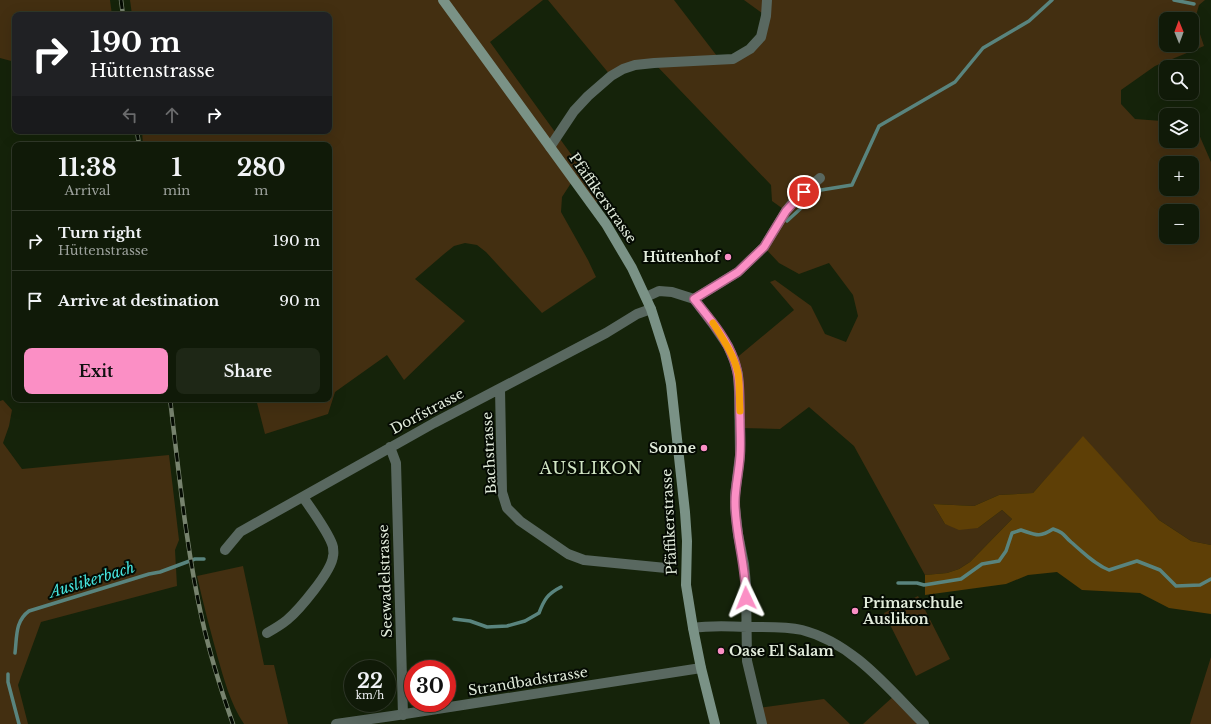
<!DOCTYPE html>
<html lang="en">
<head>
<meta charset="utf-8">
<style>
  :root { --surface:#101a08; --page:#1e2716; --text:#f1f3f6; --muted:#9ca19c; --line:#303829; --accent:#fb8fc5 }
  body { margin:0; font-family:"Libre Baskerville",serif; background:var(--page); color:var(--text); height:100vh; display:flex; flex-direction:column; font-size:15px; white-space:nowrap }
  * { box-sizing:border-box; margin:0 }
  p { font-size:13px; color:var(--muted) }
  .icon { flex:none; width:22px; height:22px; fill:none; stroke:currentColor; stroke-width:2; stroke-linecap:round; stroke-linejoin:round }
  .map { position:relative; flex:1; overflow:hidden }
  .panel { position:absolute; left:12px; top:142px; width:320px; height:260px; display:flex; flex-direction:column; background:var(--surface); border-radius:8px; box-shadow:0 4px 16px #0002,0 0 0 1px var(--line) }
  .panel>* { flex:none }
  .top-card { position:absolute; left:12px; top:12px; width:320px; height:122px; border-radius:8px; box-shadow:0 4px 16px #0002,0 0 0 1px var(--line); background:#202124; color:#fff; overflow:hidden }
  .needle { width:26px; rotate:359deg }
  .fabs { position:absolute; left:1159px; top:12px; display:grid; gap:8px }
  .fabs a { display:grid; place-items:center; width:40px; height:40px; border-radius:8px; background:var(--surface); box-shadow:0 4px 16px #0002,0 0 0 1px var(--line); font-size:20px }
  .speed { position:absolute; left:344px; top:660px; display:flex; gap:8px; font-size:20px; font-weight:700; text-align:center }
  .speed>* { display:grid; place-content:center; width:52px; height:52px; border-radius:50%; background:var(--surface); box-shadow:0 4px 16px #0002,0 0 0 1px var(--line); line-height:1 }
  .speed small { font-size:10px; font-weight:400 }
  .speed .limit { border:6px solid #d22; background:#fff; color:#111 }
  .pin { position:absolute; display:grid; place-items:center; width:34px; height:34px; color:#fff; margin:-17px; border:2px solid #fff; border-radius:50%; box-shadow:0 1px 4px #0007 }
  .me { position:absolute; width:44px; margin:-22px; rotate:358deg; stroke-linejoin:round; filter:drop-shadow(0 0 3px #0008) }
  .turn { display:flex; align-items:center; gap:14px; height:84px; padding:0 12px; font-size:18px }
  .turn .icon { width:52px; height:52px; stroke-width:2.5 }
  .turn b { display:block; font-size:28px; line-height:34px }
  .lanes { display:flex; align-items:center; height:38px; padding:0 12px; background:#0003; justify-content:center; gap:20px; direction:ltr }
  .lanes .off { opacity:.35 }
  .eta { display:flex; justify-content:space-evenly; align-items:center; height:68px; text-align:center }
  .eta b { font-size:24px; font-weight:800; line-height:28px }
  .button { display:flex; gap:8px; margin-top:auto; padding:8px 12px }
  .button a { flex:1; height:46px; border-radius:8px; background:var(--accent); color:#111; font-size:16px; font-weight:800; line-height:46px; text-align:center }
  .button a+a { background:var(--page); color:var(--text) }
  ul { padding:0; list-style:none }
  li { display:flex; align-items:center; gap:12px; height:60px; padding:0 12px; border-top:1px solid var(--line) }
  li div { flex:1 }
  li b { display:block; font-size:15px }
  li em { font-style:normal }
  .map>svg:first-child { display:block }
</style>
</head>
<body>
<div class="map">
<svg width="1211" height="724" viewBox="0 0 1211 724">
  <rect width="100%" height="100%" fill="#15230a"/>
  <path fill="#432f11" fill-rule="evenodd" d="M0,0H110L112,15H15V62L0,58Z
    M130,0H543L490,42L602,197L592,206L573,180L562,197L561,212L588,260L596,277L542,313L486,252L477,245L465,243L454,246L444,254L415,279L465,321L404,380L387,355L335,392L328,414L265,434L256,399H329V145H143L142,131H329V15H132Z
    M548,0H674L720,60L750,49L766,16L744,0H1205L1199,5L1195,19L1204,46L1155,66L1121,90V104L1135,119L1162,121L1166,127V141H1174L1175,143L1178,141H1192V133L1197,130L1211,162V545L1191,541L1159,520L1083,437L1033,493L999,495L974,506L933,504L945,524L978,528L1002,510L1012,519L970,562L959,569L947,573L925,575L854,446L809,407L780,429L740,428L734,360L794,310L770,282L775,280L811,306L825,334L846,342L858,316L853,295L829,263L799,274L779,263L764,247L786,211L772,201L771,185L654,63L611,76ZM1166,19H1192V45H1166ZM1166,163H1192V189H1166ZM1166,211H1192V237H1166Z
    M3,400L12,410L9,426L3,443L22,469L169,455L179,540L175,550L177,586L41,622L18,685L28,724H0V401Z
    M243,566L264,665H274L288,724H244C230,703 224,679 217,655C210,629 203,603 197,576Z
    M918,596L950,659L916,676L884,613Z
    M1211,657V724H1190Z
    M895,695L924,724H863Z
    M824,699L850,724H762L758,708Z"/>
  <path fill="#5e3f06" d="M1083,436L1159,520L1191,541L1211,545V614L1169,608L1140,593L1082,590L1057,572L1028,575L1006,584L925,595V575L947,573L959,569L970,562L1012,519L1002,510L978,528L959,530L945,524L933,504L974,506L999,495L1033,493Z"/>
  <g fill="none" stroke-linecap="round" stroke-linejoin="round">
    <path stroke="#59847e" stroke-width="3.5" d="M1174,0L1194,4
      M787,221L821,190L852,185L879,126L955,82L983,48L1029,21L1052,0
      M898,583H917L924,585L961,579L982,564L999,561L1006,551L1012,533L1021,530C1036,535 1039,538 1053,529C1065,533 1063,535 1071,542C1083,552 1094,564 1109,570L1137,561L1160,570L1176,586L1200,585L1211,579
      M454,619L470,621L487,627L507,626L525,621L539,613C544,600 547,594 561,587
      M15,653C17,637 15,621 29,611L149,574L160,572L195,559H204
      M8,674V682L19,724"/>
    <path stroke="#596860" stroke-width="10" d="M550,147L574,111L588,96L611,76L623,69L635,65L654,63L733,59L750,49L761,37L766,16L767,0
      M646,297L659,291L672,292L694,299L738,272L764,247L786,211L795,200L820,178
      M694,299L713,324L728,346L734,360L738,374L739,392L740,455L735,495V507L738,534L744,564L746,584L747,661L762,724
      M500,389L502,492L507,508L520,521L568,554L584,560L666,568
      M390,447L396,463L403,715
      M225,550L240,532L434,423L606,333L637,314L651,309
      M693,628C711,625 729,626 747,627C765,627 785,626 802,630C853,643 888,688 924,724
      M267,633C274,629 281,625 287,620C299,610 332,571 333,556C334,554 333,550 333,547C330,534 311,509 303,497
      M336,724L392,716L701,668"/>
    <path stroke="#7a9286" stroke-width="10" d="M443,0L606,224L632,268L651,309L665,353L671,384L685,512L687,541L686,585L693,628L701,668L715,724"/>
    <defs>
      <path id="rail" d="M121,0L123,15
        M137,131L139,145
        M170,399C179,473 186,547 202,619C210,655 221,690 233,724"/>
    </defs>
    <use href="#rail" stroke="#77836e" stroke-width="4.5"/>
    <use href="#rail" stroke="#050b03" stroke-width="3" stroke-dasharray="9" stroke-linecap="butt"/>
  </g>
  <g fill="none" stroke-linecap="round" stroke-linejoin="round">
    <defs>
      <path id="route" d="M746,598C746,565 735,534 735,502C735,487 739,472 740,456C741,444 740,432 740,420C739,400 741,379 734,360C726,337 709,318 694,299L738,272L764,247L786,211L796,200L804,192"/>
    </defs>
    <use href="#route" stroke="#a35d80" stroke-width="10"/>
    <use href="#route" stroke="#fb8fc5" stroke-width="7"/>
    <path stroke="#f59e0b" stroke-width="7" d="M713,323C723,339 734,355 738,373C740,385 739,398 740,411"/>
  </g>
  <g fill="#fb8fc5" stroke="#050b03" stroke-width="1.5">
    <circle cx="728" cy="257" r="4"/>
    <circle cx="704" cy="448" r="4"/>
    <circle cx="855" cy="611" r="4"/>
    <circle cx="721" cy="651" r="4"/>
  </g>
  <g text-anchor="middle" stroke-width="4" stroke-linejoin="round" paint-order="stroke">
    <g font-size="14" fill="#e2ecdc" stroke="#050b03">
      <text transform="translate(603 198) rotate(55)" y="5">Pfäffikerstrasse</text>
      <text transform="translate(427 411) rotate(-28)" y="5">Dorfstrasse</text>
      <text transform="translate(489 453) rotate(-93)" y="5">Bachstrasse</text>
      <text transform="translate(669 522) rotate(-93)" y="5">Pfäffikerstrasse</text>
      <text transform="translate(385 581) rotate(-92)" y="5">Seewadelstrasse</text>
      <text transform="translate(528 681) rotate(-9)" y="5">Strandbadstrasse</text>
    </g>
    <g font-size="14" font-weight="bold" fill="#e2ecdc" stroke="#050b03" text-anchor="end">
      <text x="720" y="262">Hüttenhof</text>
      <text x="696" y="453">Sonne</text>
      <text x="863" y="608" text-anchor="start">Primarschule<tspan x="863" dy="16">Auslikon</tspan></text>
      <text x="729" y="656" text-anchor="start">Oase El Salam</text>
    </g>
    <g font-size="15" font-style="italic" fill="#46e4de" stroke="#050b03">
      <text transform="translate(92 580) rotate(-17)" y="5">Auslikerbach</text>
    </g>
    <g font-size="16" letter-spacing="1" fill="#d1e5c4" stroke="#050b03">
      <text x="591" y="474">AUSLIKON</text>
    </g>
  </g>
</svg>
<div class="fabs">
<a><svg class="needle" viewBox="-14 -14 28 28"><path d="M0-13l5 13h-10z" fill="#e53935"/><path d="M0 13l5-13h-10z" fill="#9ca19c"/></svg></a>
<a><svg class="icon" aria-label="search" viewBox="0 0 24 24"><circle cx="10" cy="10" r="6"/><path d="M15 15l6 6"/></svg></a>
<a><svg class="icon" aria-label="layers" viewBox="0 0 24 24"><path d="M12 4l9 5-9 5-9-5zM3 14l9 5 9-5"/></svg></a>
<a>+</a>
<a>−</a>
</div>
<div class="speed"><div>22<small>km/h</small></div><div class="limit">30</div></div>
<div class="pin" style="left:804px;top:192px;background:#d93025"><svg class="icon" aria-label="arrive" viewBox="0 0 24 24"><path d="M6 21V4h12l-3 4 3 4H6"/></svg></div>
<svg class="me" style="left:746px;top:598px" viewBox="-20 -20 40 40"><path d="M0-17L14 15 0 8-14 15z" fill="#fb8fc5" stroke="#fff" stroke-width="4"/></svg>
<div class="top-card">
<div class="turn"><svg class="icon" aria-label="right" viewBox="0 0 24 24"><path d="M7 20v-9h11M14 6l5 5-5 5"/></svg><div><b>190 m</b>Hüttenstrasse</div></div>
<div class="lanes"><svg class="icon off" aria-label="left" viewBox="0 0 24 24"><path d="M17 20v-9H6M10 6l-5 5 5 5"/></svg><svg class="icon off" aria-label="ahead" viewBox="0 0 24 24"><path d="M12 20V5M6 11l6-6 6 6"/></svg><svg class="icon" aria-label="right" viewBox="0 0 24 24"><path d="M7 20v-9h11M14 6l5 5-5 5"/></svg></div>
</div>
<section class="panel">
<div class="eta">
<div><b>11:38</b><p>Arrival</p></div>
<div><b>1</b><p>min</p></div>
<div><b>280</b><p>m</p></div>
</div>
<ul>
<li><svg class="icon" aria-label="right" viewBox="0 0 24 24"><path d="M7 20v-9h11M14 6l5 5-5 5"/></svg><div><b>Turn right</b><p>Hüttenstrasse</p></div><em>190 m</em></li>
<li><svg class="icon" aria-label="arrive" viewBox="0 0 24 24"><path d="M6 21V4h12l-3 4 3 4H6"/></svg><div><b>Arrive at destination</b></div><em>90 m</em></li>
</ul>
<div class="button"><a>Exit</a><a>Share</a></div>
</section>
</div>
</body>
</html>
